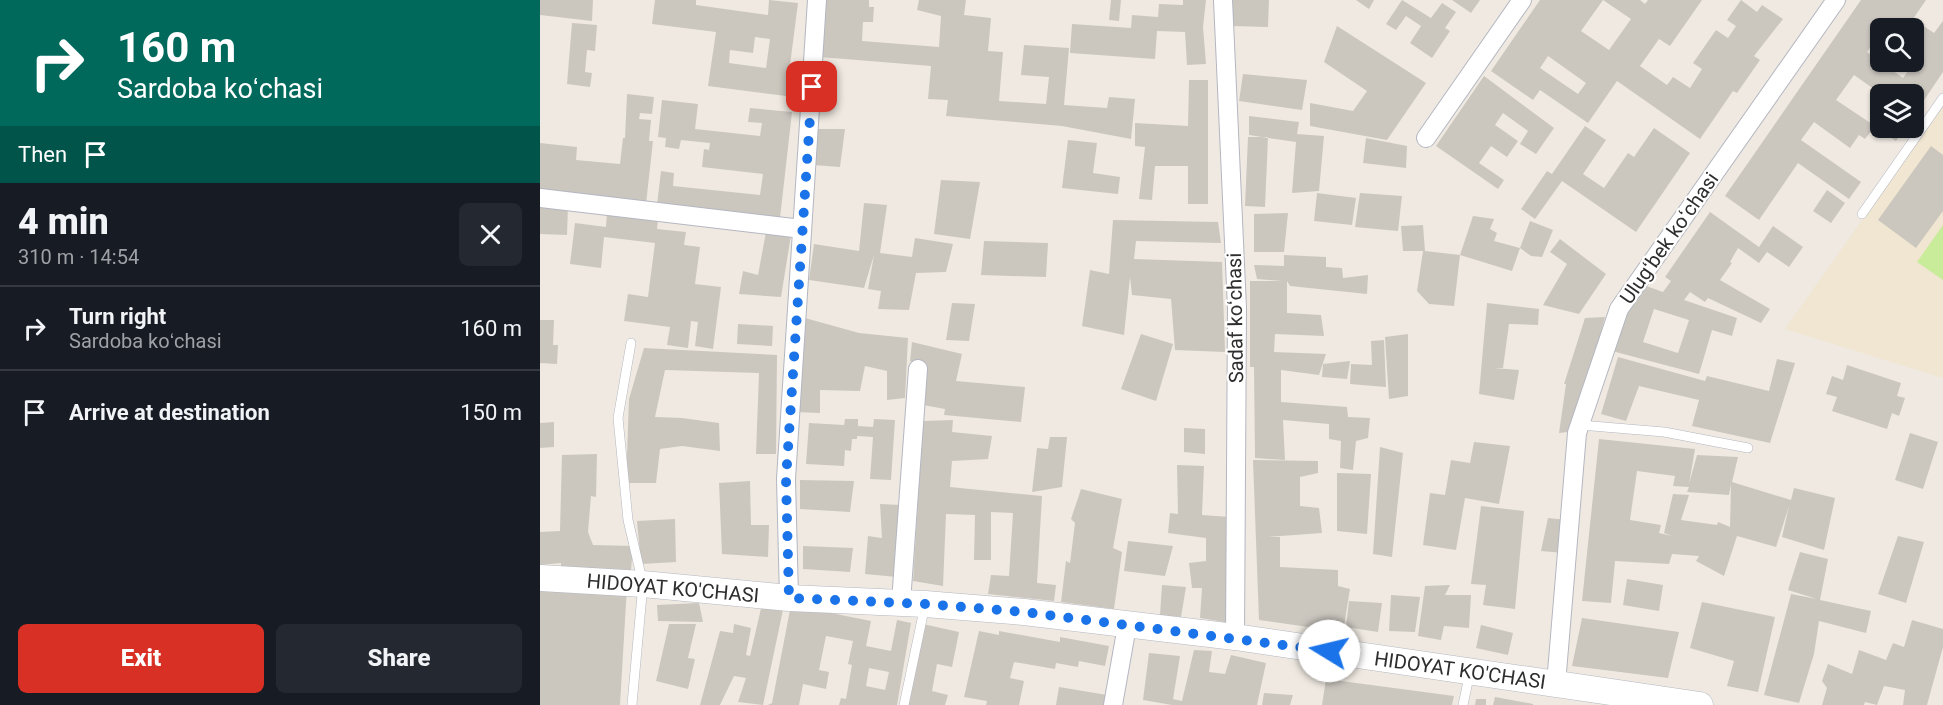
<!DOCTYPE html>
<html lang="en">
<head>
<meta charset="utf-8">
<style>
  :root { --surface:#171b24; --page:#242831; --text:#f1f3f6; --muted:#9ea1a6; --line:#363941; --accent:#d93025 }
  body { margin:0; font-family:Roboto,sans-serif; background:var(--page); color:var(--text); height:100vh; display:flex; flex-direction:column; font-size:22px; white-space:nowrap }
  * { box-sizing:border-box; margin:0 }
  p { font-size:20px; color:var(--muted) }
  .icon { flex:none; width:33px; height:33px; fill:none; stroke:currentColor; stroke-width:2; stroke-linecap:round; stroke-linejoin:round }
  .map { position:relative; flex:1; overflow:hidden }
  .drawer { display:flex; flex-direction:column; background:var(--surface); width:540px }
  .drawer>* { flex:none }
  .guide { background:#00695c; color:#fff; overflow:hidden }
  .tools { position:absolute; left:1330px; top:18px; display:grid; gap:12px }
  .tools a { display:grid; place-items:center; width:54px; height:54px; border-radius:9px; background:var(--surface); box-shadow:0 2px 4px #0004; font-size:30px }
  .pin { position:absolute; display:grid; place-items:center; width:51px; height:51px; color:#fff; margin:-26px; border-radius:12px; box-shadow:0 3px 9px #0006 }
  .me { position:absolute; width:66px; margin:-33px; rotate:279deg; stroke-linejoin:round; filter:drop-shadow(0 0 4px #0008) }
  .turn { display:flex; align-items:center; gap:21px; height:126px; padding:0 18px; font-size:27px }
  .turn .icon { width:78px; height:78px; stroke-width:2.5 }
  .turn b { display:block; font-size:42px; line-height:51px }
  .then { display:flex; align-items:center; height:57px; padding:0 18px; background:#0003; gap:12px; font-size:22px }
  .round { display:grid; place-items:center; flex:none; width:63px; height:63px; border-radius:9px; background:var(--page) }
  .overview { display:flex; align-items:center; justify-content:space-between; height:102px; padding:0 18px }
  h1 { font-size:36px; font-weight:800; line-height:45px }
  .action { display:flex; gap:12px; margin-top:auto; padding:12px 18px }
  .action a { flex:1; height:69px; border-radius:9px; background:var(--accent); color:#fff; font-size:24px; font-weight:800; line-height:69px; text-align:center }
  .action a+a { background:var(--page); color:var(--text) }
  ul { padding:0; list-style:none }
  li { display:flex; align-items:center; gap:18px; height:84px; padding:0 18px; border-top:2px solid var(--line) }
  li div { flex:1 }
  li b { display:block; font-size:22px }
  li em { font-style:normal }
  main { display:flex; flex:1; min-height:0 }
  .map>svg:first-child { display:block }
</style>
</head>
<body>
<main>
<section class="drawer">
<div class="guide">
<div class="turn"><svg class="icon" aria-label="right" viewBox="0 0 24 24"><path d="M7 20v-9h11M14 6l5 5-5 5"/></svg><div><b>160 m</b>Sardoba koʻchasi</div></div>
<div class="then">Then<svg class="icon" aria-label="arrive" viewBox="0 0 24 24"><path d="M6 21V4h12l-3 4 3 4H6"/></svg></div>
</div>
<div class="overview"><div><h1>4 min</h1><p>310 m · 14:54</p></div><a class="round"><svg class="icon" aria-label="close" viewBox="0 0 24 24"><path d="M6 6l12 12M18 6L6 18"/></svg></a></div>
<ul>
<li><svg class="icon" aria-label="right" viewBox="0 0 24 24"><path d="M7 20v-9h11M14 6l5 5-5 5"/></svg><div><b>Turn right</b><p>Sardoba koʻchasi</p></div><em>160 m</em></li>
<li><svg class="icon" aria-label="arrive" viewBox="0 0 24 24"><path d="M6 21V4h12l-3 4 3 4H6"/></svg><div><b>Arrive at destination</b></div><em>150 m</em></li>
</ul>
<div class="action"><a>Exit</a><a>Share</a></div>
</section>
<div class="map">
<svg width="1403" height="705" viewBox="0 0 1403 705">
  <rect width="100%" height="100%" fill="#efe9e1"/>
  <path fill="#f0e6d1" d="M1403,106V378L1245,329Z"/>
  <path fill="#c9ec9a" d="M1403,225V280L1377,262Z"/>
  <path fill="#cbc7bf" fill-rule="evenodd" d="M0,0H53L52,21L0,15Z
    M115,0H156V5L228,15L229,0L258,3L246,96L168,86L176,32L112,24ZM215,37L230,39L226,68L189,63L190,50L213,53Z
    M285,0H329V7H334L333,22H323L322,41L399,47L401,16L377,10L379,0H426L424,15L451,18L448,51L463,52L459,101L506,104L509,77L481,75L484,45L529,48L524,105L567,108L569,97L595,99L591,139L522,126L406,116L408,100L388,99L391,66L280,57Z
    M571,0H581L579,21L569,20Z
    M643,0H666L663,27L666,64L647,65L645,32L617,31L615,59L530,53L532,24L591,28L592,15L618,17L619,4L643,5Z
    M692,0H729L728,27L691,26Z
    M816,0H834L829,9Z
    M862,0L891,18L902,3L916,12L905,28L910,31L892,58L870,43L881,26L866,16L856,30L846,24Z
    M912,0H940L931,13Z
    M1000,0H1063L1041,31L1069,50L1091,19L1063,0H1100L1105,4L1108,0H1162L1130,46L1119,39L1100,66L1127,85L1133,77L1150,88L1162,69L1153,63L1176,30L1188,38L1196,26L1187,20L1201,0L1217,12L1222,5L1243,19L1214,56L1220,60L1197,93L1193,91L1160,139L1077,81L1048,123L1000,90L993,100L951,71ZM1008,56L1046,83L1038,94L1000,68Z
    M1321,0H1386L1373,19L1394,33L1403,21V72L1374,115V94H1341L1314,75L1296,100L1335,126L1325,139L1319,135L1310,148L1274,122L1261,140L1321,182L1309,199L1258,163L1219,220L1185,196ZM1346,24L1352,28H1374V44L1383,50L1363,78L1327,52Z
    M32,23L57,25L55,51L47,50L45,72L52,73L50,87L27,84Z
    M797,26L886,83L847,140L770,126V103L813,111L827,91L784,62Z
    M703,74L767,80L762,110L699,101Z
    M944,76L1014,128L996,154L980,144L988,131L963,113L955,125L978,141L967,157L951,146L939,163L964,180L958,189L896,146Z
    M649,80H668V204H648V166H615L612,200L599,199L605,147L595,146V123L648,126Z
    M87,94L114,97L112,114L100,113L99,119L111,120L109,141H113L106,204L0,190V143L37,147L36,160L80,164L83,138H85Z
    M122,100L158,104L155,129L220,136L222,123L208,122L210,108L252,112L240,218L117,205L121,171L134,173L133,186L220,195L223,174L162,167L164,149L169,150L170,143L141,140L139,149L125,147L126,138L118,137Z
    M709,116L759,122L757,134L784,136L779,191L752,193L756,142L709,135Z
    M1341,121V128H1365L1356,141L1336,128Z
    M1045,126L1066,140L1043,174L1064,188L1088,153L1094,157L1114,128L1150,153L1096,232L1022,181L995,219L981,209L1007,171L1012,174Z
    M277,129H305L300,167L273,165Z
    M708,137H728L725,207L705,206Z
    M826,138L867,146L866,168L823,163Z
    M528,140L557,143L553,173L580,177L578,194L522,188Z
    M1391,146L1403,155V211L1376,248L1338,220Z
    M401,180L440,182L430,239L394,234Z
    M1287,190L1305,203L1291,223L1273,211Z
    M777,193L816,198L812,225L774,221Z
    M820,193L862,196L858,231L815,227Z
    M324,203L347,205L340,253L372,257L375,238L413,244L406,272L376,273L369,310L338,309L341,291L328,289L334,255L324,288L269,280L274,244L319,251Z
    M0,205L28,206L27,235L0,234Z
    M67,212L118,219L117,229L146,232L144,245L160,247L155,284L181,287L173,349L155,346L158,322L151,321L148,348L127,345L130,327L84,321L88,294L108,297L115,243L64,237L61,268L30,264L35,223L66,227Z
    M1170,212L1219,247L1233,226L1263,247L1249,267L1227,252L1219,263L1198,248L1190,262L1192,263L1180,280L1230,309L1221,323L1168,298L1165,302L1150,292L1144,300L1197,318L1192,336L1172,330L1159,374L1072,351L1098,283L1123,292L1131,281L1125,277ZM1114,309L1149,320L1138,353L1103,342Z
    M748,213L744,252H714V214Z
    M933,216L954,219L950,229L957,233L954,241L980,248L990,221L1013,230L1002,257L991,256L980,248L972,271L920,255Z
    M573,220L678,222L681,243L596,241L594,259L682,262L685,352L635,350L631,299L592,295L590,277L584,335L542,326L550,270L569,274Z
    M883,225L885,251L920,255L914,306L889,304L877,291L883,251H863L861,226Z
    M226,232L251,235L241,297L199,294L203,271L218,275Z
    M1020,239L1066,274L1039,314L1003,305L1027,264L1010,252Z
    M444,241L508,243L506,277L441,275Z
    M744,255L786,257V267L802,268L803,278L828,275L827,294L750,286L747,281V313L781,315L784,336L735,334L734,352L786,354L779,375L741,370V402L807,407L808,417L830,418L828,438L816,441L813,470L800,468L801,441L789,439V424L743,420L745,460L715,458L714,367H710V281H742L717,279L714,265L744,266Z
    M412,303L435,304L429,341L406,340Z
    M947,303L999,309L998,325L969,324L963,368H954L979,370L974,400L939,394Z
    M1065,317L1035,431L1019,433L1026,384H1024L1045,318Z
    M265,318L319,333L368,338L365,398L347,400V371L325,366L320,391L280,390V413L256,412Z
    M0,320H14L13,345H18L17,364L0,363Z
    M198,324L233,326L232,346L197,344Z
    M601,334L633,344L616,401L581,389Z
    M868,334V396L849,399L845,337Z
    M844,340L846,387L810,384L811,364L832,365L831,341Z
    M372,342L422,354L416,381L485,387L481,422L404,415L405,409L383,405L387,366L370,361Z
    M104,348L237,355L236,454H216L219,373L125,370L115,417L142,418L179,423L180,451L142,446L120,449L116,483H86L89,399Z
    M1078,357L1165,381L1167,376L1229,391L1237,359L1255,363L1230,443L1152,426L1159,400L1099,386L1086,421L1061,414Z
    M810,361L807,379L782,377L783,364Z
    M1307,365L1361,383L1357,396L1365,398L1359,416L1352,413L1347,429L1292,411L1297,397L1286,394L1292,376L1303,380Z
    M305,419H318V426L333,427L334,419L355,420L351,480L330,479L333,437L317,436V439H312L311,451L305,450L304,466L266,464L269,423L304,425Z
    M413,420L412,432L452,436L448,459L412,461L410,487L502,496L497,583L516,585L514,601L448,594L451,575L469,576L473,513L451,512V560H434L435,515L406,514L403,586L373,581L383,421Z
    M14,422V447L0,448V423Z
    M644,428L665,429V454L644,452Z
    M1370,433L1398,442L1383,489L1355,480Z
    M510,437H527L522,487L492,492L497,448L508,449Z
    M1059,439L1155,449L1149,484L1157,455L1198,457L1192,482L1251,500L1254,488L1295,498L1284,550L1242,537L1249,506L1236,547L1197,536L1184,576L1156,561L1159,556L1132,554L1129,564L1075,561L1071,603L1042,601ZM1097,471L1135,476L1133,486L1149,487L1147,492L1189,495L1191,484L1190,527L1178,522L1177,525L1141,520L1149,495L1133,494L1124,533L1132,536L1119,533L1121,525L1090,520Z
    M934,442L970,446L959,504L925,498L916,550L883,545L890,493L905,495L911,460L930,463Z
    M840,447L863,453L852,557L833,554Z
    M57,454L56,497L51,496L48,532L53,545L93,546L91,570L21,567V563L0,565V532L20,531L22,455Z
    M713,460L778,461V473L760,477V506L779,508L782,533L727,537H740V567L798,570V586L810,589L803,632L719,620Z
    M637,465L664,466L662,515L690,517V623L660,618L662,588H652L649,563L666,561V538L628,533L630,513L638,514Z
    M797,473L831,474L827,534L797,531Z
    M260,480L314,481L310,512L260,509Z
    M210,481L211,525H229L228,557L182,554L179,483Z
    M541,489L582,499L573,548L582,552L574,609L521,602L526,561L530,563L535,523L531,519Z
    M340,504L361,505L357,577L325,574L328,536L342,538Z
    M941,506L984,511L975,609L943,605L946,585L931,584Z
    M1008,518L1027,520L1024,553L1001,551Z
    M135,519L136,562L101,564L97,521Z
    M1358,536L1384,542L1366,603L1338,594Z
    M588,541L633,546L625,576L584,571Z
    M263,546L313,548L310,572L263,569Z
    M1260,552L1288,559L1280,600L1331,611L1326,633L1279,621L1274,654L1259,703L1224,695L1251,594L1277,599L1248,590Z
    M1087,579L1123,585L1119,611L1083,605Z
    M0,583L87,586L80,705H0Z
    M622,585L646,587L641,617L620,615Z
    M910,585L905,595H931L929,628L904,626L901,640L878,636L885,586Z
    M851,595L880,597L875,632L849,631Z
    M809,601L842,603L838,632L806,627Z
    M1162,602L1235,617L1218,692L1187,686L1194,661L1150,648Z
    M159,603L163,622L118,621L117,605Z
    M222,604L244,605L223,705L198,702L206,678L194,676L180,705H160L180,631L193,633L194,624L211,628L206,655L210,656Z
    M251,605L331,621L326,646L351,651L357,620L371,623L357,705H299L301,698L306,699L312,665L308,664L313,641L286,636L279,670L289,672L286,689L263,684L259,705H228L232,703ZM329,668L349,672L345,690L326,686Z
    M1042,618L1139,632L1128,678L1032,666Z
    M1372,620L1403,629V647L1387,705H1363L1365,690L1344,686L1337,705L1325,702L1324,705H1282L1287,688L1282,681L1288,664L1312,674L1319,650L1346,660L1353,643L1364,647Z
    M129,624H156L148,658L155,659L148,689L116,681Z
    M383,624L419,632L412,667L397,664L392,691L408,695L405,705H365Z
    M941,625L973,633L968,655L936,648Z
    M439,631L459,635V631L520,642V637L569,646L565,666L539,661L538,667L516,663L515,669L474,662L470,678L484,681L479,705H446L447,701L424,697Z
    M654,650L672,651L669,672L685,674L691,655L726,663L717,705H632L603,700L609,653L640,656L633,699L642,701Z
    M786,679L914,696L912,705H782Z
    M519,687L573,696L572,705H516Z
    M724,693L753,695L750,705H722Z
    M955,697L993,704V705H953Z
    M936,699H946V705H935Z"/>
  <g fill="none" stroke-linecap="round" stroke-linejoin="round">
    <defs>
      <path id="lane" d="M1322,214L1403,98
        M91,343L78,418L88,520L103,584L92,704
        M1040,425L1124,432L1208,448
        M364,705L385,605
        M923,705L930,672"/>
      <path id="street" d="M683,0L697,308L695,637
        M886,138L982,0
        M0,198L262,229
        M249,598L246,479L277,0
        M361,602L378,369
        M1016,684L1037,433L1079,309L1296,0
        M573,705L587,626"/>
      <path id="secondary" d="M0,578L103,584L249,598L385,604L484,612L695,637L1160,705"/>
    </defs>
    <use href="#lane" stroke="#b4b7c1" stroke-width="10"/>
    <use href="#street" stroke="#b4b7c1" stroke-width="20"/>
    <use href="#secondary" stroke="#b4b7c1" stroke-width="27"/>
    <use href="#lane" stroke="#fff" stroke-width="9"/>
    <use href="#street" stroke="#fff" stroke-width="18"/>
    <use href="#secondary" stroke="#fff" stroke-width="26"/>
  </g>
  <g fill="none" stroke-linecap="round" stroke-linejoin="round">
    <path stroke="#1a73e8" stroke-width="10" stroke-dasharray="0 18" d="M272,87L246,479L249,598L386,604L484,612L789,651"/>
  </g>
  <g text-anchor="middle" stroke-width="4.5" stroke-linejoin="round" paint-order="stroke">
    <g font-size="20" fill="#2e2e2e" stroke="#fff">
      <text transform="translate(1129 238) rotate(-55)" y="7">Ulugʻbek koʻchasi</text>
      <text transform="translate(695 318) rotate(-91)" y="7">Sadaf koʻchasi</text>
      <text transform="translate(133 588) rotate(5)" y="7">HIDOYAT KO'CHASI</text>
      <text transform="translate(920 670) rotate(8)" y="7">HIDOYAT KO'CHASI</text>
    </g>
  </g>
</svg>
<div class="tools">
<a><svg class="icon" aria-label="search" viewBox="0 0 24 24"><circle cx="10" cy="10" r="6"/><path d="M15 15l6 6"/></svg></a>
<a><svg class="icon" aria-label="layers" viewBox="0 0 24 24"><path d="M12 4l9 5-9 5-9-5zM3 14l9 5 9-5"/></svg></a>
</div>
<div class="pin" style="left:272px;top:87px;background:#d93025"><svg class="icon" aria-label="arrive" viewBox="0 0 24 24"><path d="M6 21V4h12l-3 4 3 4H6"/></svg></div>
<svg class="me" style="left:789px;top:651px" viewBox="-20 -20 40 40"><circle r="19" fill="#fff"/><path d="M0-13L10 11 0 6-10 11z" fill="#1a73e8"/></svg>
</div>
</main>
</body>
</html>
